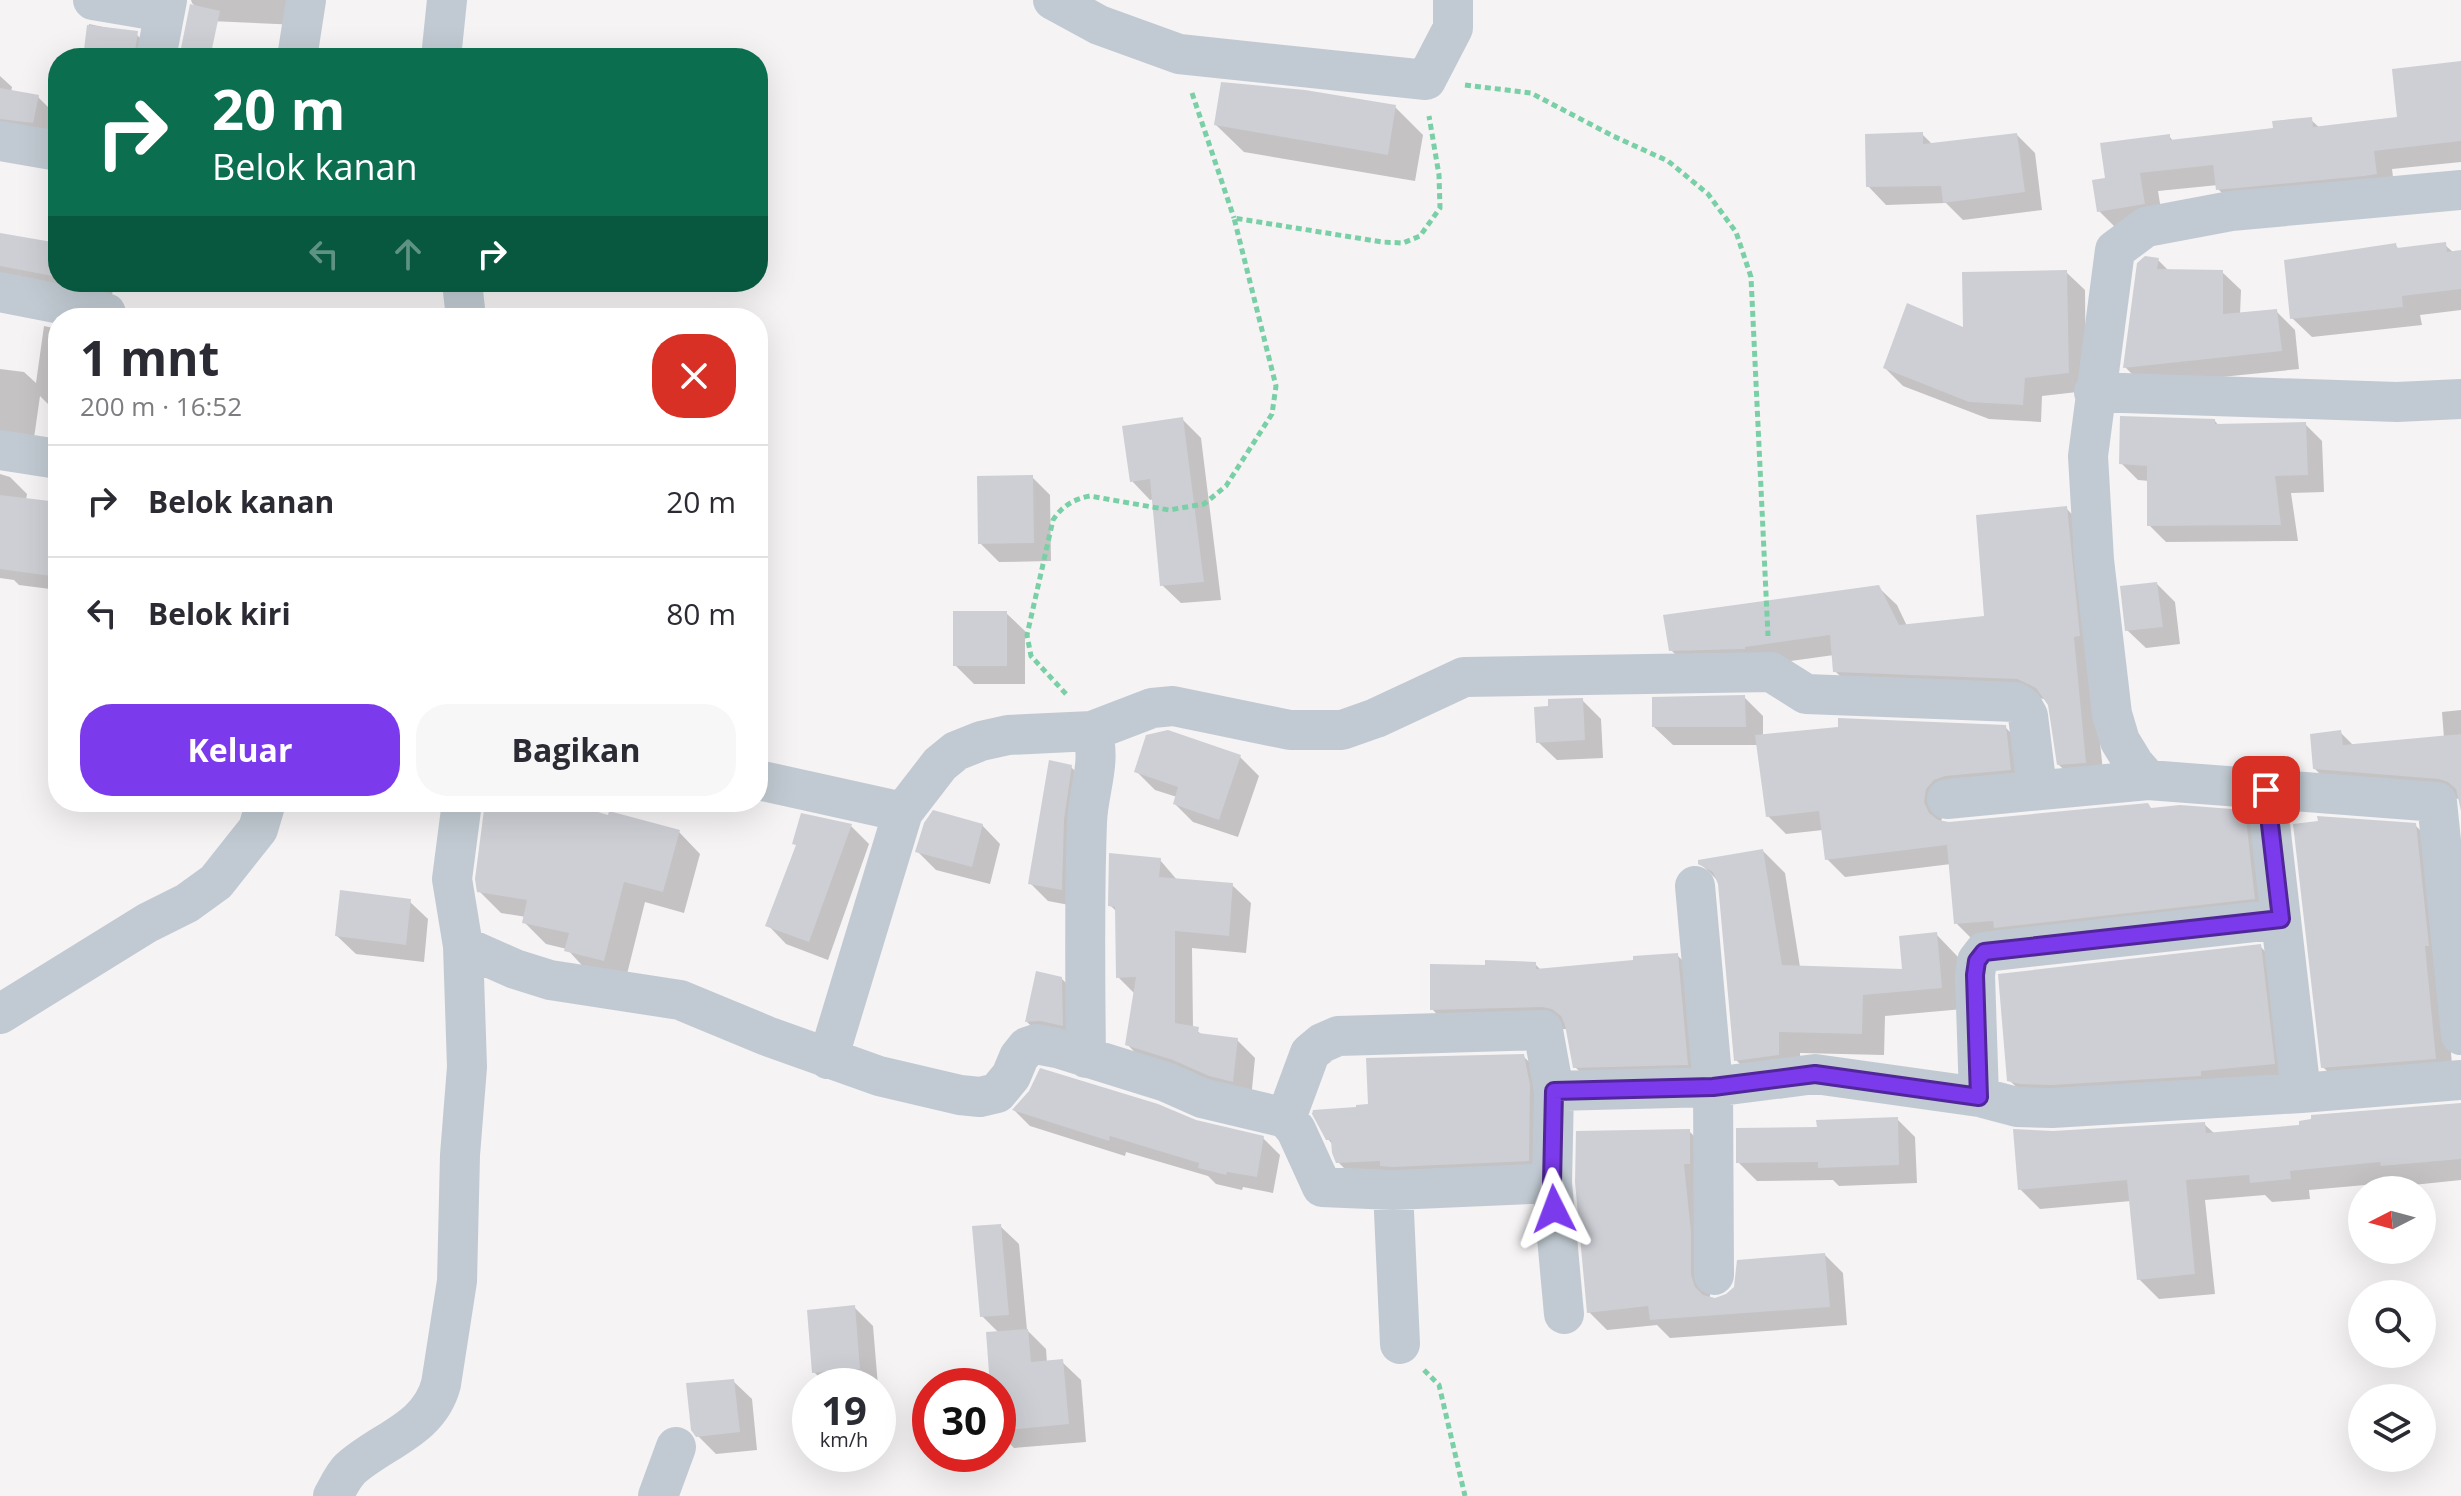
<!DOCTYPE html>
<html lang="id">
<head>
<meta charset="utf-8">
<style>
  :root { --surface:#fff; --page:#f7f7f7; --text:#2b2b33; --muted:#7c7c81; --line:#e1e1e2; --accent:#7c3aed }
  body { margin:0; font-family:"Open Sans",sans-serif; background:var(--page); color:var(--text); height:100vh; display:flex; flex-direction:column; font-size:30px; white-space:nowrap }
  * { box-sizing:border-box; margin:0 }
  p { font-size:26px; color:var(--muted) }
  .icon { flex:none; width:44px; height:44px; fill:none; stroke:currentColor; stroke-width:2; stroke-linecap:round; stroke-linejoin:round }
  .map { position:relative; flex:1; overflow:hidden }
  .panel { position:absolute; left:48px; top:308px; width:720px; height:504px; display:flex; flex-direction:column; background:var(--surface); border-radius:32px; box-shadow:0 8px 32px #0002 }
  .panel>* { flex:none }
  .banner { position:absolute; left:48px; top:48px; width:720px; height:244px; border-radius:32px; box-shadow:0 8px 32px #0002; background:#0b6e4f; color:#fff; overflow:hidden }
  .needle { width:52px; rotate:264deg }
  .buttons { position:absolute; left:2348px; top:1176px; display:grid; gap:16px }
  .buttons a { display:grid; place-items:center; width:88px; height:88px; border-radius:50%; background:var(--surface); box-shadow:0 8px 32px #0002; font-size:40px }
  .speed { position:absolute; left:792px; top:1368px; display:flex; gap:16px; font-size:40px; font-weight:700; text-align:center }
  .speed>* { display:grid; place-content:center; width:104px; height:104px; border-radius:50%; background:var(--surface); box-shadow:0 8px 32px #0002; line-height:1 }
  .speed small { font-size:20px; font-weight:400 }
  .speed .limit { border:12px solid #d22; background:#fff; color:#111 }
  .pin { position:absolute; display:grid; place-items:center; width:68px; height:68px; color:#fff; margin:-34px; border-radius:16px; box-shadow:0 4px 12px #0006 }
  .me { position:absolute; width:88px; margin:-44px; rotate:357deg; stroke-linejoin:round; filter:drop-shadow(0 0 6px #0008) }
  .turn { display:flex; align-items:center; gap:28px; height:168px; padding:0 32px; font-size:36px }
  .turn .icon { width:104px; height:104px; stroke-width:2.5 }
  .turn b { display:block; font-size:56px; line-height:68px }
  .lanes { display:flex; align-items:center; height:76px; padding:0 32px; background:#0003; justify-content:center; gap:40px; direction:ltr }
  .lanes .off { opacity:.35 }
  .round { display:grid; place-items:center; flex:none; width:84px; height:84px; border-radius:32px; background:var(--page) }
  .overview { display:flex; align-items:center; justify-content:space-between; height:136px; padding:0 32px }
  h1 { font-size:48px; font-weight:700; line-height:60px }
  .action { display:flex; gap:16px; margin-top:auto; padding:16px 32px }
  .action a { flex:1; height:92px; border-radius:32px; background:var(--accent); color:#fff; font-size:32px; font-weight:700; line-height:92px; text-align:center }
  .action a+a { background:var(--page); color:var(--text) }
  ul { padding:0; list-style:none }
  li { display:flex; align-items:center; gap:24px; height:112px; padding:0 32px; border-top:2px solid var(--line) }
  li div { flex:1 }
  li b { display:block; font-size:30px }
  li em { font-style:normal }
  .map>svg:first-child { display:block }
</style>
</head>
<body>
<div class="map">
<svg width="2461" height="1496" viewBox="0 0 2461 1496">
  <rect width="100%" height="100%" fill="#f5f3f3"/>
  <path fill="#0003" d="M191,0H306L299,25L210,21L192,3Z
    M89,24L136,34L150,48L149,58H85Z
    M2461,63V162L2392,169L2395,193L2238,209L2218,189V185L2158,191L2163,222L2118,230L2099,211L2107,180L2169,136L2174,142L2275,130L2311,120L2320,128L2400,119Z
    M0,76L12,87L11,92L38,97L56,115L50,140L0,138Z
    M1395,107L1423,135L1415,181L1244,152L1216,125Z
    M1922,134L1933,145L2017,135L2035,153L2042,210L1963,220L1946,203L1886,205L1868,186Z
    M58,223V282H114L111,302L0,280V235L54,245Z
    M2395,245L2400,250L2445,245L2454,253L2461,252V310L2420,315L2422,325L2312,337L2292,318Z
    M2158,260L2169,271L2222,272L2241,290L2240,315L2276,311L2295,330L2299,369L2143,385L2125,367Z
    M2066,272L2085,290L2086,391L2042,396L2041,422L1989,419L1903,386L1885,368L1965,330Z
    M44,326L58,329V410L53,409L40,396L33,445L0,451V369L24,372L36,383Z
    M1182,419L1201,438L1221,600L1181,603L1162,585L1154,499L1150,500L1132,481Z
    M2215,421L2219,426L2305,424L2322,441L2324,492L2291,493L2298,541L2166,542L2149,525V481L2138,480L2121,463Z
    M0,474L10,477L27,494L26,500L58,504V590L19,585L14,580L0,578Z
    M1032,477L1050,495L1051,561L999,562L980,543Z
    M2066,508L2084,527L2091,654L2104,781L2078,783L2059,765L2050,705L2047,700L2036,697L1854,690L1835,671L1834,655L1762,665L1689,668L1671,650L1878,587L1897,605L1907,626L1986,618Z
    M2157,584L2175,602L2180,644L2146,648L2127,630Z
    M1006,613L1025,631V684H974L955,665Z
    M1744,697L1763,716V737L2005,727L2023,745L2028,787L1944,807L1941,823L2244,812L2263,831L2272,916L1974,941L1956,923L1951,864L1845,877L1827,859L1823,830L1786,834L1768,816L1759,745H1673L1654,727Z
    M1582,700L1601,719L1603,758L1557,760L1538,742Z
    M2461,710V799L2335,789L2315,769L2341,733L2354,746L2444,738L2442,712Z
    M1168,732L1240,757L1259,776L1238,837L1193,822L1175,804L1177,797L1155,790L1136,771Z
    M1071,767L1089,785L1080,907L1048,901L1030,883Z
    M486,802H573L572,806L609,817L679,832L700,854L684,913L645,902L625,982L588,972L567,949L546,944L524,922L526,917L501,913L479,891Z
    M982,825L1000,844L990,884L936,870L917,851Z
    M2415,825L2434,844L2453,1077L2342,1086L2323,1067Z
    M851,826L869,844L828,960L786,944L768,925Z
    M1763,851L1785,873L1800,967L1905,971L1936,934L1958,957L1963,1009L1885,1016L1884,1055L1800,1053L1801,1077L1758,1082L1736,1060L1719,882L1700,863Z
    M1160,860L1178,881L1232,885L1251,903L1246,953L1192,948L1193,1028L1204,1036L1237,1040L1255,1058L1251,1099L1145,1063L1127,1044L1135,994L1118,977L1117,912L1110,905Z
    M409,901L428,919L424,962L356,954L337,936Z
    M2260,946L2278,965L2292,1082L2028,1098L2009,1080Z
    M1677,955L1700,978L1710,1087L1598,1089L1575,1067L1568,1029L1454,1032L1432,1009L1535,964L1541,970L1635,962Z
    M1061,978L1080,997V1043L1046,1040L1027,1022Z
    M1523,1056L1541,1073L1546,1178L1356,1180L1338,1162L1333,1145L1328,1139L1370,1106Z
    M1030,1092L1196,1122L1263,1138L1280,1155L1273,1193L1243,1187L1242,1190L1216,1184L1208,1176L1126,1152L1125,1156L1030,1126L1014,1110Z
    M2461,1105V1180L2403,1186L2399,1182L2309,1190L2310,1199L2272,1202L2265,1195L2205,1200L2215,1294L2159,1299L2139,1279L2131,1201L2040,1209L2020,1189L2053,1133L2204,1124L2215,1134L2302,1126Z
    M1897,1119L1915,1137L1917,1183L1839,1186L1833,1180L1757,1181L1738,1162L1819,1128Z
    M1689,1131L1708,1150L1710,1299L1715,1300L1825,1255L1843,1273L1847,1325L1670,1338L1657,1325L1607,1330L1589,1312Z
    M1000,1226L1019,1244L1027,1330L1046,1349L1047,1363L1062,1362L1081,1380L1086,1442L1014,1448L998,1432V1386H992L999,1333L982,1316Z
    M854,1307L873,1326L878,1386H828L814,1372Z
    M733,1381L752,1399L757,1450L716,1454L697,1435Z"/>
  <path fill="#cdcfd5" d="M190,4L220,11L210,58H179Z
    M87,25L138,31L134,58H83Z
    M2461,61V141L2374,151L2377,174L2364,176L2216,190L2213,165L2140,173L2145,204L2097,212L2092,180L2105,178L2100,143L2170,134V140L2273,128L2272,121L2312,117L2313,127L2397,117L2392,69Z
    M1221,82L1305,90L1396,105L1388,155L1214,125Z
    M0,88L39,95L33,123L0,119Z
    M1923,132V144L2017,133L2025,192L1943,203L1941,186L1866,187L1865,134Z
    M0,233L58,243V277L0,266Z
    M2446,242L2447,252L2461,250V289L2402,296L2403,307L2290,319L2284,260L2396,243L2397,248Z
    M2145,256L2159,258L2157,269L2223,270V314L2277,309L2282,351L2123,368L2137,263Z
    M2067,270L2069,373L2025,378L2023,405L1969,402L1883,368L1907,303L1963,327L1962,272Z
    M2120,416L2215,419V424L2306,422L2308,475L2275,476L2281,525L2147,526V466L2119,464Z
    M1183,417L1204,582L1160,586L1150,479L1130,482L1122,426Z
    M1033,475L1034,543L978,544L977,476Z
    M0,495L58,502V577L0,569Z
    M2067,506L2080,636L2074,637L2086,763L2057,765L2048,705L2036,688L2017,679L1833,672L1830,635L1745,647V649L1669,651L1663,615L1879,585L1899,625L1984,616L1976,515Z
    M2157,582L2163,627L2125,631L2120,586Z
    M953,611H1007V666H953Z
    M1745,695L1746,727H1652V697Z
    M1583,698L1585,740L1536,743L1534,707L1548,706V699Z
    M1838,718L2006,725L2011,770L1945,776L1934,780L1926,789L1924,802L1929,813L1938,820L1949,822L2148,803L2151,808L2180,805L2245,810L2255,899L1994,928L1993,921L1954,924L1947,845L1825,860L1819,811L1766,817L1755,735L1838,727Z
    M1168,730L1241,755L1219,820L1173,804L1178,787L1134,772L1146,735Z
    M2341,730L2343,745L2461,734V811L2456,789L2448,782L2439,779L2313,769L2310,734Z
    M1049,760L1072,765L1064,820L1062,890L1028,884Z
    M485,802H564L608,815L609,811L680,830L663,892L624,882L604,961L564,951L569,933L522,923L527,900L477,892L475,879Z
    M933,810L983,824L972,867L915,852L924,823Z
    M801,813L852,824L809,942L765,926L796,845L792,844Z
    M2317,816L2416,823L2429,946H2425L2436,1059L2321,1068L2293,824L2318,821Z
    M1763,849L1782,965L1902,969L1899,936L1937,932L1942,988L1863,995L1862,1034L1779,1032V1055L1734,1061L1718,884L1713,872L1698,864V860Z
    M1109,853L1161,858L1159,877L1233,883L1229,936L1175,931V1023L1199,1027L1198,1033L1238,1038L1233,1082L1209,1076L1173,1060L1125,1045L1136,977L1116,978L1115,907L1108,906Z
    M340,890L411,899L406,945L335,936Z
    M2261,944L2275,1064L2201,1071V1076L2052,1085L2020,1084L2007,1081L1998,974Z
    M1678,953L1688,1065L1573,1068L1565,1025L1561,1016L1552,1009L1542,1007L1430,1010V964L1485,965V960L1536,962V969L1633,960V956Z
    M1036,971L1062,977L1063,1026L1040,1021L1025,1022Z
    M1524,1054L1530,1085L1529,1161L1393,1167L1380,1166V1161L1336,1163L1332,1153L1331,1140H1326L1312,1114L1313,1110L1356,1107V1105L1368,1104L1366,1058Z
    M1040,1068L1158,1104L1196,1120L1264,1136L1257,1177L1227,1172L1226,1175L1198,1168L1199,1163L1110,1136L1109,1141L1012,1110L1029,1091Z
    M2461,1103V1159L2381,1166L2380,1162L2290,1171L2291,1179L2250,1183L2249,1175L2186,1180L2195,1274L2137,1280L2127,1180L2018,1190L2013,1129L2053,1131L2205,1122L2206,1133L2299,1125V1121L2311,1119V1115Z
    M1898,1117L1899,1165L1818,1168V1162L1736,1163V1128L1817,1127L1816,1120Z
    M1690,1129V1164H1684L1691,1232V1275L1695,1287L1703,1295L1715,1298L1726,1294L1734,1287L1737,1260L1825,1253L1830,1307L1650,1320L1648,1306L1587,1313L1575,1182L1576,1131Z
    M1001,1224L1009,1315L980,1317L972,1226Z
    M855,1305L860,1369L812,1373L807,1310Z
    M1028,1329L1031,1362L1063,1359L1069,1424L998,1431V1386H990L986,1332Z
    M734,1379L740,1432L696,1437L691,1430L686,1383Z"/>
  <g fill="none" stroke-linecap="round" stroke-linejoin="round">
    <path stroke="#7ad0a6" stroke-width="5" stroke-dasharray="6 4" stroke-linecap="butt" d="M1465,85L1531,93L1613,136L1668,161L1708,194L1736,232L1751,277L1768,636
      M1192,93L1234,218
      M1066,694L1031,656L1027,635L1053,520C1062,506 1074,499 1090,496L1169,510L1204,504L1226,486L1272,414L1276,386L1234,218L1382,242L1403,243L1420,236L1440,208L1439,175L1429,116
      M1424,1370L1439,1385L1465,1496"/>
    <path stroke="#c1cad2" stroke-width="40" d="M93,0L164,12
      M1053,0L1099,25L1179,54L1426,80L1453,28V0
      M156,58L167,0
      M297,58L306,0
      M441,58L447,0
      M0,141L58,151
      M2461,190L2231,211L2146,227L2115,250L2088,456L2094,560L2112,714L2120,741L2134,764L2148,780L2437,802L2461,1035
      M462,282L466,318
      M0,292L106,313
      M2094,392L2397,402L2461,399
      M0,450L58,459
      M758,780L903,812
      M2266,790L2301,1093L2461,1080
      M1947,799L2148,780
      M1695,886L1713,1087L1714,1275
      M463,946L515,969L550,980L680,1000L767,1036L879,1076L960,1095L980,1097L997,1093L1011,1076L1019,1057L1027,1047L1036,1044L1057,1048L1166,1082L1202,1098L1286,1118L1296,1130L1322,1187L1393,1190L1552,1183L1554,1091L1713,1087L1815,1074L1979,1097L2017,1107L2052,1108L2301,1093
      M0,1014L147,923L187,903L216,882L258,829L266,802
      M1086,1058C1085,979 1084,901 1087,822C1088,791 1102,762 1092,731
      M828,1059L903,812L940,764L956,751L981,741L1008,735L1092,731L1152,708L1173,706L1290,730H1342L1376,718L1464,677L1771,672L1806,694L2015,702L2023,707L2028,716L2037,789
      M1979,1097L1975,975L1977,961L1984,952L2281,919
      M1286,1118L1310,1053L1322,1043L1338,1036L1543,1030L1554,1091
      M1552,1183L1564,1314
      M1393,1190L1400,1344
      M333,1496C338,1487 343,1476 350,1469C382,1440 429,1430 441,1384L457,1281L460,1155L467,1067L463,946L452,879L462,802
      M658,1496L676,1447"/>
  </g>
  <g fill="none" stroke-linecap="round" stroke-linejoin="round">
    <defs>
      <path id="route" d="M1554,1209L1552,1183L1554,1091L1713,1087L1815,1074L1979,1097L1975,975L1977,961L1984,952L2281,919L2266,790"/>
    </defs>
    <use href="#route" stroke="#51269a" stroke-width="20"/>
    <use href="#route" stroke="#7c3aed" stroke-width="14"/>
  </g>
</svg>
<div class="buttons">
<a><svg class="needle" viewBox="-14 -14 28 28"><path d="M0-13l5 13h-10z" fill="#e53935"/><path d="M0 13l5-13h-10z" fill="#7c7c81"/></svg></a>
<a><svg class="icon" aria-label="search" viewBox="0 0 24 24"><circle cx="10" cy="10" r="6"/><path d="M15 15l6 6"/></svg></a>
<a><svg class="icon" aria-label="layers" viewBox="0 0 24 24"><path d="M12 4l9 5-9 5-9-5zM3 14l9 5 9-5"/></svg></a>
</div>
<div class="speed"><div>19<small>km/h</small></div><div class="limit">30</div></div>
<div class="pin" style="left:2266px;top:790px;background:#d93025"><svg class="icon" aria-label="arrive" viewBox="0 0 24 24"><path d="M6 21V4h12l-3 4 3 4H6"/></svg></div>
<svg class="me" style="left:1554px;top:1209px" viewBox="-20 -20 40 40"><path d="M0-17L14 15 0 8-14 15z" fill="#7c3aed" stroke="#fff" stroke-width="4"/></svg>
<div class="banner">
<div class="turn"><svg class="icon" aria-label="right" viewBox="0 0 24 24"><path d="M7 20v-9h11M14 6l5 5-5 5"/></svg><div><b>20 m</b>Belok kanan</div></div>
<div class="lanes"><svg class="icon off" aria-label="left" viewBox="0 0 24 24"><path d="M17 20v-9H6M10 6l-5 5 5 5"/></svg><svg class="icon off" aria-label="ahead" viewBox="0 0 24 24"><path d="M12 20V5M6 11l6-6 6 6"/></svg><svg class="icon" aria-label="right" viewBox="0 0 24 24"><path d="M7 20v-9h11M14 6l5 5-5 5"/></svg></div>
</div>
<section class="panel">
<div class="overview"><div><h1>1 mnt</h1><p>200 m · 16:52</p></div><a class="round" style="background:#d93025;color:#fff"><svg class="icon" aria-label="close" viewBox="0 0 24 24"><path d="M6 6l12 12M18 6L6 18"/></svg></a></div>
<ul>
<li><svg class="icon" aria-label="right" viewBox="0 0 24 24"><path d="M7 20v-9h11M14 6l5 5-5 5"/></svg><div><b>Belok kanan</b></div><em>20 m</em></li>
<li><svg class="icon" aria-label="left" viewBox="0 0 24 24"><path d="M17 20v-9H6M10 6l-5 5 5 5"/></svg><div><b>Belok kiri</b></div><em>80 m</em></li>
</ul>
<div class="action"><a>Keluar</a><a>Bagikan</a></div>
</section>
</div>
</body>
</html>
